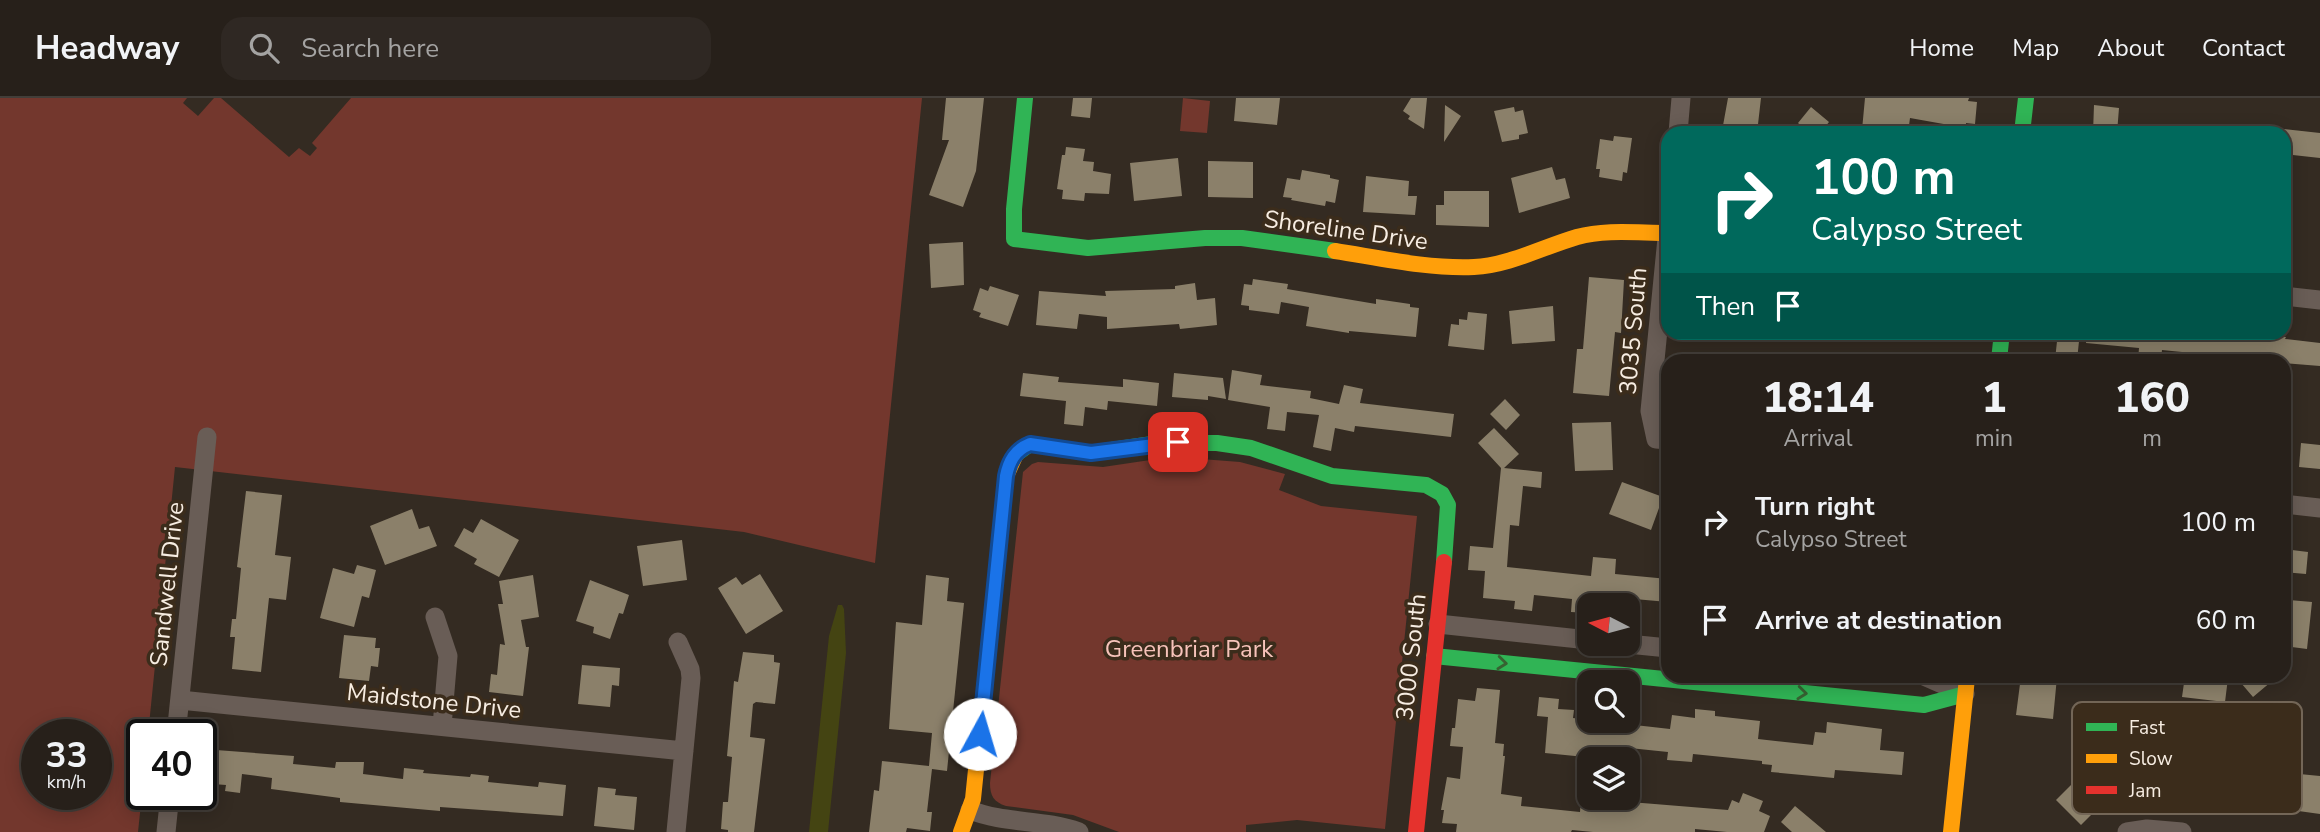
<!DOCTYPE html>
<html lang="en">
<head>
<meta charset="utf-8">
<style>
  :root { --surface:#27201a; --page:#2f2823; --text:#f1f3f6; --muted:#a4a3a2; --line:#433e39 }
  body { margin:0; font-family:"Nunito Sans",sans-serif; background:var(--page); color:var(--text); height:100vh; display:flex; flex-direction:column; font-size:26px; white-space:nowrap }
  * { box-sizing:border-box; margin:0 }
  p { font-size:23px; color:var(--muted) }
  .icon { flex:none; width:38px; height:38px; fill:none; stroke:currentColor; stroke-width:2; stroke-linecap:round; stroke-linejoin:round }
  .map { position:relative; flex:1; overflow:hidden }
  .panel { position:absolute; left:1661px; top:256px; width:630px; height:329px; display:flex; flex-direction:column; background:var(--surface); border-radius:21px; box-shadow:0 4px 18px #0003,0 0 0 2px var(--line) }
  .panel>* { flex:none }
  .hud { position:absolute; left:1661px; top:28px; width:630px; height:214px; border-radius:21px; box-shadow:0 4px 18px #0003,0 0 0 2px var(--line); background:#00695c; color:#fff; overflow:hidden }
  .needle { width:46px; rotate:276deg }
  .tools { position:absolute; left:1577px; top:495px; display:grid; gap:14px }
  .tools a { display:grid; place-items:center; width:63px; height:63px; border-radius:14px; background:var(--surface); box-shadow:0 4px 18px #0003,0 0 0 2px var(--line); font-size:35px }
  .speed { position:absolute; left:21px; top:621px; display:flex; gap:14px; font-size:35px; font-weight:700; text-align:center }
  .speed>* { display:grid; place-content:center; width:91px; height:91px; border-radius:50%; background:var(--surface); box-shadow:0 4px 18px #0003,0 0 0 2px var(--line); line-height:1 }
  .speed small { font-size:18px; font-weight:400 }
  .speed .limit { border:4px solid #111; border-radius:10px; background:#fff; color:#111 }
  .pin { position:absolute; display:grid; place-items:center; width:60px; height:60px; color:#fff; margin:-30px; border-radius:14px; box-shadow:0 4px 10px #0006 }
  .me { position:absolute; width:77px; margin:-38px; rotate:6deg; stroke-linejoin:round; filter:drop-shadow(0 0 5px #0008) }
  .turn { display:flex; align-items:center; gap:24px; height:147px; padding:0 35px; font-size:32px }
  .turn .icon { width:91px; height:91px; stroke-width:2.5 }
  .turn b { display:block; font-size:49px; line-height:60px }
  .then { display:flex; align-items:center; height:66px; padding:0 35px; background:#0003; gap:14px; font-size:26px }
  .eta { display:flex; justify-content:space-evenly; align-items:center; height:119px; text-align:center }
  .eta b { font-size:42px; font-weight:800; line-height:49px }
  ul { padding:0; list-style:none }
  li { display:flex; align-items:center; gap:21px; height:98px; padding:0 35px }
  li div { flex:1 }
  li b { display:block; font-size:26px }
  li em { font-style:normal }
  header { display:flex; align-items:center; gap:42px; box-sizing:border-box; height:98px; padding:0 35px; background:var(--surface); border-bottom:2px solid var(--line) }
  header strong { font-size:33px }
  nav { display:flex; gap:38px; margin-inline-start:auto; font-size:24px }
  .search { width:490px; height:63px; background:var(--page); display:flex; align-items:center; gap:18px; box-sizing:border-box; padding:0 24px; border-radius:21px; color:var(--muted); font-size:26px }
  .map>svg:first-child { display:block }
</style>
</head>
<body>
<header>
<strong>Headway</strong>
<div class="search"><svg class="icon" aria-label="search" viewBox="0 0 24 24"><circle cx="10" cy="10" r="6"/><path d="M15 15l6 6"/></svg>Search here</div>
<nav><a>Home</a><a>Map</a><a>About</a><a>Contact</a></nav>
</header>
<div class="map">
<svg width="2320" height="734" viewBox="0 0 2320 734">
  <rect width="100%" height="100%" fill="#342b22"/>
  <path fill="#73372d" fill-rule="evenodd" d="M0,0H187L183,5L198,18L214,0H221L289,59L299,50L310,58L317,50L312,45L351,0H922L875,465L744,434L175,369L148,637H142V696L138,734H0ZM37,637H96V696H37Z
    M1183,0L1210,3L1207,35L1180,33Z
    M1188,360L1240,364L1285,376L1279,392L1321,408L1417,418L1385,731L1297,722L1246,727V734H1119L1073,717L1006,708C994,704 990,698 990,685L1023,374L1032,366L1038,364L1103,369L1157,361Z"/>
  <path fill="#444412" d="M838,507H842L844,511L846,555L828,734H809L829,538Z"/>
  <path fill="#8b806a" d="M946,0H984L976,73L963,109L929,97L949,42H942Z
    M1073,0H1092L1090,20L1071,18Z
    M1236,0H1280L1277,27L1234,23Z
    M1411,0H1427L1424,31L1408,21L1410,18L1403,13Z
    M1728,0H1761L1757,35L1722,33Z
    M1865,0H1969L1968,3L1977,4L1975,26L1966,25V30L1910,20L1908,35L1862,32Z
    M1445,7L1461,18L1444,44Z
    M2094,7L2119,10L2117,35H2093Z
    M1514,9L1515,14L1523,12L1528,35L1519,37V41L1502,44L1494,13Z
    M1811,9L1829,24L1820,35H1809L1798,25Z
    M2284,31L2320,35V60L2284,56Z
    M1614,38L1632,40L1627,75L1623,74L1622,83L1599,79L1600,71H1596L1600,41L1613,43Z
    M1066,49L1085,51L1083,63L1094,64L1093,73L1111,76L1109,96L1085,95L1084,103L1062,101L1063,92L1057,91L1062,57H1065Z
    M1178,60L1182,98L1134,103L1130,65Z
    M1208,63L1253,64V100L1208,99Z
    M1552,69L1556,82L1565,80L1570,100L1519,115L1511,80Z
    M1302,72L1330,77V80L1339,82L1335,105L1326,103L1325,108L1291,102L1292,100L1283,99L1287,80L1300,82Z
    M1366,78L1409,83L1408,98H1417L1415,117L1363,114Z
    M1444,93H1489V129L1436,127V107H1444Z
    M963,144L964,187L931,190L929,146Z
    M1589,179L1624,182L1621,235L1615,234L1609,298L1573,295L1577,251H1583Z
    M1253,181L1288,186L1287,191L1376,206V201L1410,206V209L1419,210L1416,239L1349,233V235L1306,228L1309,209L1281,204L1279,216L1249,212V208L1241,207L1244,186L1252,187Z
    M1195,185L1197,202L1215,200L1217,227L1180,231L1179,226L1107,231V219L1079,216L1077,231L1036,227L1039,193L1106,198L1105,193L1175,191V188Z
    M990,188L1019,197L1008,228L979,219L981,215L973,212L980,190L988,193Z
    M1553,208L1555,243L1512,246L1509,213Z
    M1468,214L1487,216L1484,252L1448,248L1451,226L1459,227V221L1467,222Z
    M2058,234H2080L2077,262H2055Z
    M2087,234H2218L2217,237L2249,240V235L2286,239L2285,241L2320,245V268L2284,265V262H2262L2162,252L2161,262H2138L2139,250L2086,245Z
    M1232,272L1262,277L1260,287L1311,293L1310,300L1339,306L1344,287L1363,291L1360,305L1454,316L1451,339L1355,328L1354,334L1335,330L1331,353L1313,349L1319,317L1287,314L1285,333L1267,331L1270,309L1228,302Z
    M1023,275L1059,279L1058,284L1123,289V281L1159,285L1157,308L1108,303L1107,312L1085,309L1083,328L1064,326L1066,303L1020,298Z
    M1174,275L1223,280L1226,301L1208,298V302L1172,299Z
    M1505,301L1520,317L1506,332L1490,316Z
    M1611,324L1613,372L1575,373L1572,325Z
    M1494,330L1519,356L1504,370L1542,374L1541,390L1523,388L1519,428L1510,427L1507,469L1591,478L1593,459L1616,461L1615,476L1668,481V504L1612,499V508H1589V515L1571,514L1572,501L1534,497L1532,513L1514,511L1515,503L1483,500L1485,473L1468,472L1470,448L1493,450L1501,370L1478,345Z
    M2301,345L2320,347V371L2299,369Z
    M1622,384L1663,399L1651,432L1609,416Z
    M246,393L282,397L275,457L291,459L286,502L269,500L261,574L232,571L235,539H230L232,521H236L241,470L237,469Z
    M412,411L419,431L429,428L437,448L385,467L370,428Z
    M481,421L519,442L499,479L474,466L477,461L454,448L464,430L473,435Z
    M682,442L687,482L643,488L637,448Z
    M2284,451L2308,454L2306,476L2284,474Z
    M357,467L376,472L369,500L362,498L354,529L320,520L333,470L354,476Z
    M760,476L783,513L746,536L718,490L736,479L742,487Z
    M533,477L539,519L521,522L526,549H529L523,598L489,594L491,576L497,577L500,546L505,547L498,506H503L499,483Z
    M926,477L949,480L947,503L964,505L947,673L932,671L927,714H932L930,733L907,730L906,734H869L874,692L879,693L882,663L929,668L932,635L889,631L896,524L922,527Z
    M590,482L629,497L623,516L619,515L610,541L593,535L594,529L576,523Z
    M2289,502L2312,504L2307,551L2284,548L2285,516H2288Z
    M344,537L376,540L375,550H380L378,569L371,568L369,583L339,580Z
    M743,554L774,557V564L780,565L775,606L756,604L753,606L750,639L765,641L754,734H728V732L721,731L723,704H728L732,659L727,658L734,583L738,584Z
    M582,567L620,570L619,588L612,587L610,609L578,606Z
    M2021,578L2057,579L2053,621L2016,617Z
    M2185,578L2228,580L2225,604L2182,599Z
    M2235,578H2278L2253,599Z
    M1477,590L1500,592L1495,645L1504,646L1503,658H1505L1501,696L1522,699L1521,708L1580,714L1581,700L1728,712L1732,702L1739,705L1743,695L1763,703L1759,713L1770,718L1764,734H1727L1695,731V734H1593L1572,732L1571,734H1456L1457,726L1442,725L1444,712H1441L1447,679L1460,681L1463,649L1450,648L1452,630H1455L1458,601L1475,603Z
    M1539,599L1559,601L1558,611L1574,612L1573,620L1670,631L1672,617L1695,620V611L1715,613V618L1760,623L1758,641L1813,647L1815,634L1826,635L1827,624L1882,631L1880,652L1904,654L1902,677L1835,672L1834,680L1771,674L1772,667L1762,666V663L1693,656L1692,664L1667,662L1668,654L1610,648L1609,662H1585V659L1545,655L1548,619L1537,618Z
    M216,652L294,658L293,666L335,670L336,664H364L363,676L403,681L404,670L424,672L423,675L470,679L471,676L489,678L488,684L538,689L539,684L566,687L563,718L440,709V713L340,704V700L271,691L272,680L242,676L240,695L225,693L226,687L213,686Z
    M2136,653L2190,658L2189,666L2255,673L2256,664L2290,667L2289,675L2320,678V716L2270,709L2141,698L2107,703L2101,658Z
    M2078,680L2103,705L2081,727L2056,702Z
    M598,689L616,691L615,697L637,699L634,732L594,728Z
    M1795,708L1826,734H1792L1781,724Z"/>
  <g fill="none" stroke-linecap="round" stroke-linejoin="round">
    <path stroke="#695d56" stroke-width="19" d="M1678,35L1681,0
      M1668,130L1650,313L1656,341L1668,342
      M2284,198L2320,202
      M2284,406L2320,410
      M435,519L448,558L442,628
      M1438,526L1589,542
      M1628,546L1668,550
      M1924,578L1965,596
      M180,602L684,653
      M176,637L207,339
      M970,712C1005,726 1043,721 1079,734
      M166,734L170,696
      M676,734L691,580L690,571L678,544
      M2127,734L2147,731L2182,734"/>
    <path stroke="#30b455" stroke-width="16" d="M1025,0L1014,111V141L1088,150L1205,140H1242L1335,153
      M2022,35L2026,0
      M1999,262L2002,234
      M1016,356L1030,346L1091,355L1159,345H1217L1251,350L1332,378L1426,387L1442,396L1448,407L1444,464
      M1434,558L1924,607L1965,596"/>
    <path stroke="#ff9f0a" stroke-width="16" d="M1335,153C1380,160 1428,171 1474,169C1510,167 1543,149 1577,139C1606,131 1638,135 1668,135
      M961,734L973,701L1006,378L1016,356
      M1951,734L1967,580"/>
    <path stroke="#e5322d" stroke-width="16" d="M1416,734L1444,464"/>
  </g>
  <defs><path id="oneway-chevron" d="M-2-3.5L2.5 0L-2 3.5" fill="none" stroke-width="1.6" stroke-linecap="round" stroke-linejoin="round" transform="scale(1.75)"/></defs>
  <g stroke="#376232">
    <use href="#oneway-chevron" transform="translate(1502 565) rotate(6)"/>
    <use href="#oneway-chevron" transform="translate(1802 595) rotate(6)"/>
  </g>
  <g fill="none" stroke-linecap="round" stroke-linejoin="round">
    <defs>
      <path id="route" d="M980,636L1006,378C1009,363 1015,352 1030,346L1091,355L1178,344"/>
    </defs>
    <use href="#route" stroke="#114b97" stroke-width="18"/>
    <use href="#route" stroke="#1a73e8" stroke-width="12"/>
  </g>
  <g text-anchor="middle" stroke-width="7" stroke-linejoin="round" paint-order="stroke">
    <g font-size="24" fill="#f7ede2" stroke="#3b2c1b">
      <text transform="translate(1346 132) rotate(8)" y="8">Shoreline Drive</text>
      <text transform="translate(1633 233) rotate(-85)" y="8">3035 South</text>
      <text transform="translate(167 486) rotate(-84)" y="8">Sandwell Drive</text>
      <text transform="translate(1411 559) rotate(-84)" y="8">3000 South</text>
      <text transform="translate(434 603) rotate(6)" y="8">Maidstone Drive</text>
    </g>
    <g font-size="24" fill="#f7c3ba" stroke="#3b2c1b">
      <text x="1189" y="559">Greenbriar Park</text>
    </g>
  </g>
  <rect x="2072" y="604" width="230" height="112" rx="10" fill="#3b2c1b" stroke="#736657" stroke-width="2"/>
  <rect x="2086" y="625" width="31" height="8" fill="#30b455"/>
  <rect x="2086" y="656" width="31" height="9" fill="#ff9f0a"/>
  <rect x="2086" y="688" width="31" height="8" fill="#e5322d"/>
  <g font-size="19" fill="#f7ede2">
    <text x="2129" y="636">Fast</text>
    <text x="2129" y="667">Slow</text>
    <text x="2129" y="699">Jam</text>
  </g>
</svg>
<div class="tools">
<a><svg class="needle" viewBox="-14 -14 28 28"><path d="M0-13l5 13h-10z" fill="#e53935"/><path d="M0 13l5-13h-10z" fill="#a4a3a2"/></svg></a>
<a><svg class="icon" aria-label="search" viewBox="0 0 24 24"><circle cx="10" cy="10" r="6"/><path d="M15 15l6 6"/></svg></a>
<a><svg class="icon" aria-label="layers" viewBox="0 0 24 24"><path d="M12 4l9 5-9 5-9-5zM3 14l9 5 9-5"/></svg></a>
</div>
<div class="speed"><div>33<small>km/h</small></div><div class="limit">40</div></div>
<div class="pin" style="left:1178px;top:344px;background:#d93025"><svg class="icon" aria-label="arrive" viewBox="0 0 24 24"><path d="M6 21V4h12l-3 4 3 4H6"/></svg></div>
<svg class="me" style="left:980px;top:636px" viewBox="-20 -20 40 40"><circle r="19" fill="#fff"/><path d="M0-13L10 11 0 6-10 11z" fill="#1a73e8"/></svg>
<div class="hud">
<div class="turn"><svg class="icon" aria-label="right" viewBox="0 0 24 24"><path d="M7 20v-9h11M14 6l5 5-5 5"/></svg><div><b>100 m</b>Calypso Street</div></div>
<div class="then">Then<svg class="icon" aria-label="arrive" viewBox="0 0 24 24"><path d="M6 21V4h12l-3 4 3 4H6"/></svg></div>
</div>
<section class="panel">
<div class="eta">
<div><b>18:14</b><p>Arrival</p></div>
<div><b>1</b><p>min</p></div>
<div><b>160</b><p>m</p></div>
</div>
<ul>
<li><svg class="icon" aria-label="right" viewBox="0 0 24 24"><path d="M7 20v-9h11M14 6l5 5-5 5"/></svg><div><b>Turn right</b><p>Calypso Street</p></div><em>100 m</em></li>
<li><svg class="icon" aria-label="arrive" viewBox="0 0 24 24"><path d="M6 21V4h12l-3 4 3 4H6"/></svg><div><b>Arrive at destination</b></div><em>60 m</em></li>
</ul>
</section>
</div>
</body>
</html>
